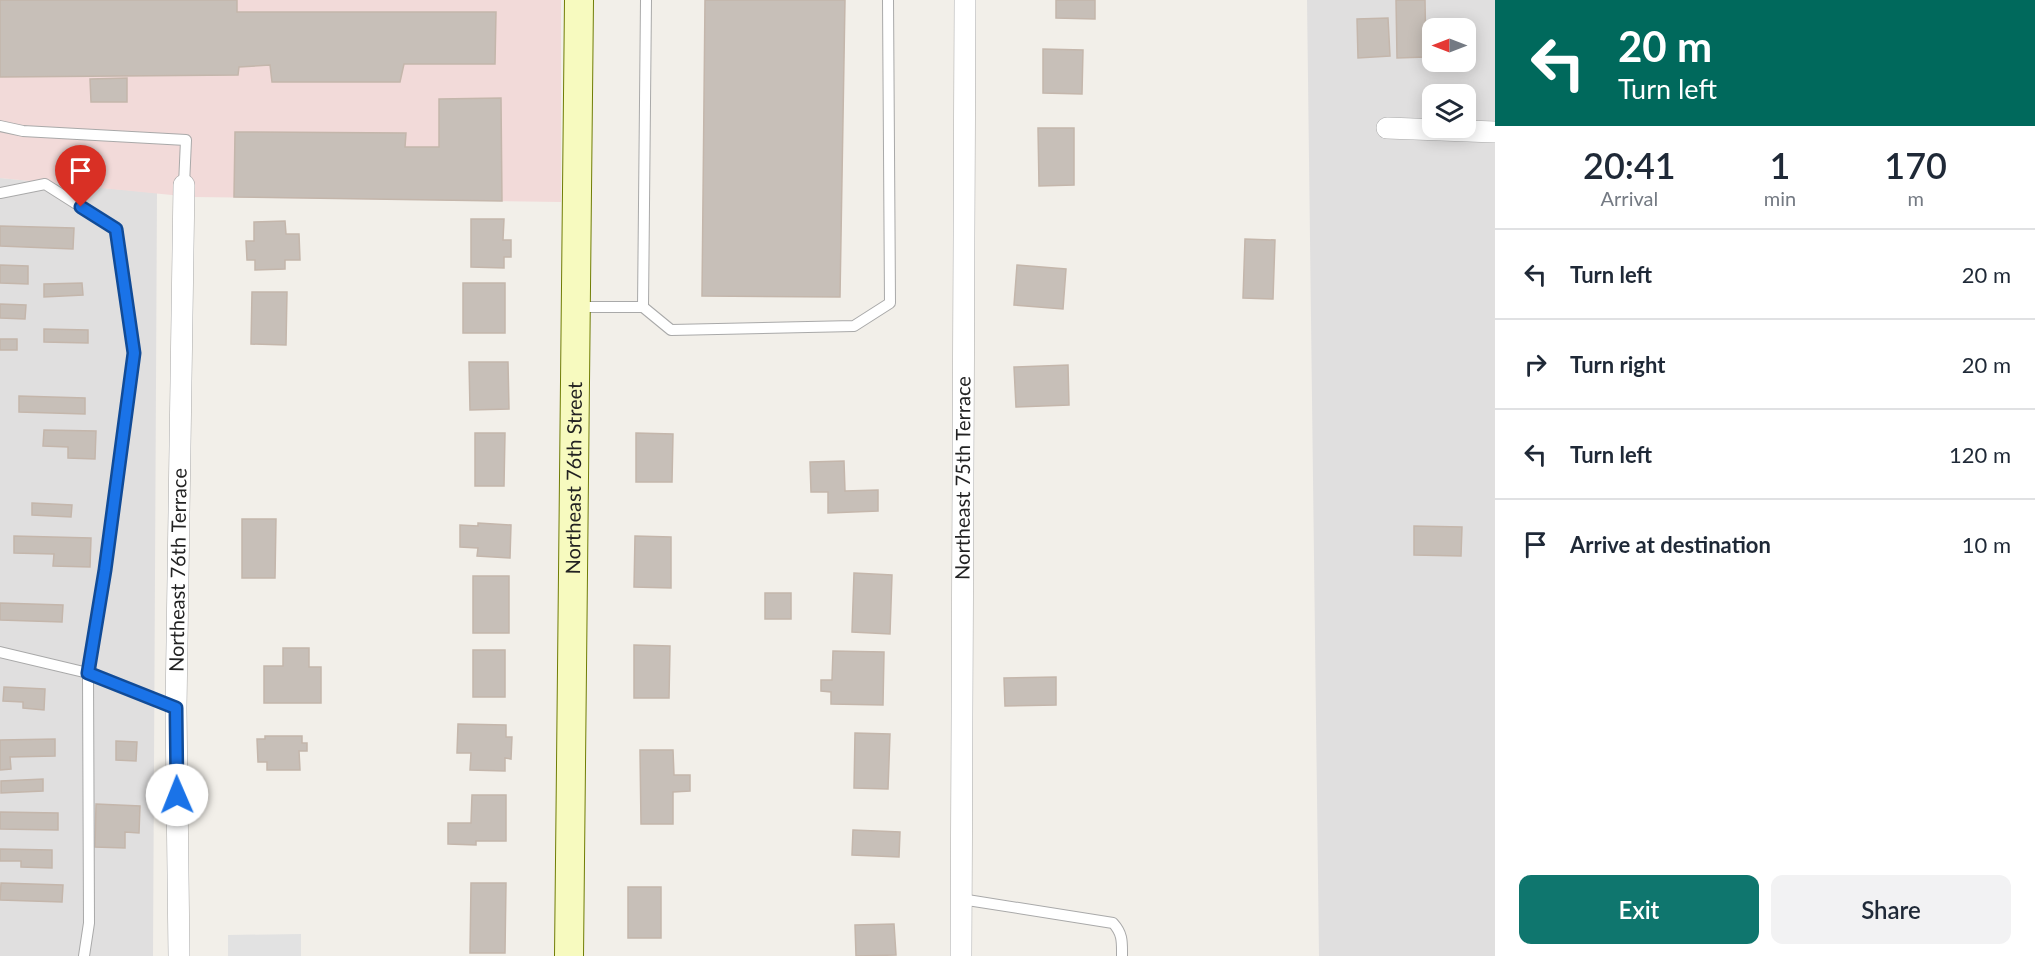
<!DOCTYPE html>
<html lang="en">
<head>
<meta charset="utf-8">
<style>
  :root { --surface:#fff; --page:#f2f2f3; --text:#1f2937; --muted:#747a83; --line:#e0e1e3; --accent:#0f766e }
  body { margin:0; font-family:Lato,sans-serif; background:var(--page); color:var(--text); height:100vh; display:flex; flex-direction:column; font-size:22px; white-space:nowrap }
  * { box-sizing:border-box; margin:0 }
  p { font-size:20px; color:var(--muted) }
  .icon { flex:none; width:33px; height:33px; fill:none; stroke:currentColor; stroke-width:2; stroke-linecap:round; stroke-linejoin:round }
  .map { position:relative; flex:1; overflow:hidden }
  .drawer { display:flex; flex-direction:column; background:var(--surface); width:540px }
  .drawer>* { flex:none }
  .guide { background:#00695c; color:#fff; overflow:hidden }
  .needle { width:39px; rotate:270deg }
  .buttons { position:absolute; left:1422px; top:18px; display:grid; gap:12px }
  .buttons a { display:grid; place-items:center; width:54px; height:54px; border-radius:12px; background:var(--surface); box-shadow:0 3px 15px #0003; font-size:30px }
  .pin { position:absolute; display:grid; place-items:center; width:51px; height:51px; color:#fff; margin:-62px -26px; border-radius:50% 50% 50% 0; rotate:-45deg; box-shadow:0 0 6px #0007 }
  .pin .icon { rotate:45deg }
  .me { position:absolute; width:66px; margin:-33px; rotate:359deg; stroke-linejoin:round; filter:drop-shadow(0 0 4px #0008) }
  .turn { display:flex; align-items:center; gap:21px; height:126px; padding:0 24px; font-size:27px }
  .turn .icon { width:78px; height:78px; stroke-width:2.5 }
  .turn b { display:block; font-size:42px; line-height:51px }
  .eta { display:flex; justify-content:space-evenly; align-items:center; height:102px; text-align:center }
  .eta b { font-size:36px; font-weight:600; line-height:42px }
  .button { display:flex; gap:12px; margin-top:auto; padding:12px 24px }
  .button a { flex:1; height:69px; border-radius:12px; background:var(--accent); color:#fff; font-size:24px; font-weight:600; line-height:69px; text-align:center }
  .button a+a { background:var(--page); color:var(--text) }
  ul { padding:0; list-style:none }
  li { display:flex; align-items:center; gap:18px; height:90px; padding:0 24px; border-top:2px solid var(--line) }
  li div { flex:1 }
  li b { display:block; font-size:22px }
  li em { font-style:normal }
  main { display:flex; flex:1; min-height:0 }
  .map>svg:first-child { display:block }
</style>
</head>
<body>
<main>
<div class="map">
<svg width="1495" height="956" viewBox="0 0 1495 956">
  <rect width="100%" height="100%" fill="#f2efe9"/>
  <path fill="#e0dfdf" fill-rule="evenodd" d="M1307,0H1495V956H1319ZM1432,28H1466V62H1432ZM1432,94H1466V128H1432Z
    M0,178L157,193L153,956H0Z"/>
  <path fill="#f2dad9" d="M0,0H561V202L192,197L0,178Z"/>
  <path fill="#e2e2e2" d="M301,934V956H228V935Z"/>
  <path fill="#c7bfb8" stroke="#c4b6ab" stroke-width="1.5" d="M0,0H237V12H496L495,64H404L400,82H272L270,65L239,67L238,75L0,77Z
    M705,0H845L840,297L702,296Z
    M1056,0H1095V19L1056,18Z
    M1396,0H1425L1426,57L1397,58Z
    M1388,18L1390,56L1358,58L1357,19Z
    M1043,49L1083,50L1082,94L1043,93Z
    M127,78V102H91L90,79Z
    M501,98L502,201L234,197L235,132L406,133L405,147H439V99Z
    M1038,128H1074V185L1039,186Z
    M471,219H504L503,240H511V257H504V268L471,267Z
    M285,221L286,234H299L300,260H285V269L255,270V260H247L246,241H254V222Z
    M0,226L74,228L73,249L0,246Z
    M1245,239L1275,240L1273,299L1243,298Z
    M0,265L28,266V284L0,283Z
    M1017,265L1066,269L1063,309L1014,305Z
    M82,283L83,295L44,297V284Z
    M463,283H505V333H463Z
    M252,292H287L286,345L251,344Z
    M0,304L26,305L25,319L0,318Z
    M44,329L88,330V343L44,342Z
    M0,339H17V350H0Z
    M469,362H508L509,409L470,410Z
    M1068,365L1069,405L1016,407L1014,367Z
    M19,396L85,398V414L19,412Z
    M44,430L96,431L95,459L68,458V447L43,446Z
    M475,433H505L504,486H475Z
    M636,433L673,434L672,482H636Z
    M844,461L845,491L878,490V511L828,513V492H811L810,462Z
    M32,503L72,505L71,517L32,515Z
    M242,519H276L275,578H242Z
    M478,523L511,525L510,558L477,556L478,548L460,547V525L478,526Z
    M1414,526L1462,527L1461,556L1414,555Z
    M14,536L91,538L90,567L53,566L54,554L14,553Z
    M635,536L671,537V588L634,587Z
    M854,573L892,575L890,634L852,632Z
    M473,576H509V633H473Z
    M765,593H791V619H765Z
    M0,603L63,605L62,622L0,620Z
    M634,645L670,646L669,698H634Z
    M283,648H309V667H321V703H264V666H283Z
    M473,650H505V697H473Z
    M833,651L884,652L883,705L831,704V692L821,691V680H832Z
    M1056,677V705L1005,706L1004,678Z
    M4,687L45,689L44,710L23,708V702L3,701Z
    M458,724L506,725V737H512L511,759L505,758V771L470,770L471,753H457Z
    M855,733L890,734L888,789L854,788Z
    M265,736H302V743H307V751H299L300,770H267V762H258L257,739H265Z
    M55,739V756L10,757L11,769L0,770V740Z
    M116,741L137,742L136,761L116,760Z
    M640,750H673L674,775H690V791L673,792V824H641Z
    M43,779V791L1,793V781Z
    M472,795H506V841H476V845L448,844V823H471Z
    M96,804L140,806L139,833L125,832V848L95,847Z
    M0,812L58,813V830L0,829Z
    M853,830L900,832L899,857L852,855Z
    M0,849L52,850V868L21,867V861H0Z
    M1,883L63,885L62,902L0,900Z
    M471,883H506L505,953H470Z
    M628,887H661V938H628Z
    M894,924L896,955L856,956L855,925Z"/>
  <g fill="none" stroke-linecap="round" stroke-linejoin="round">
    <defs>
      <path id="lane" d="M0,126L23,131L186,140L184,185
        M0,193L45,184L116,229L134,353L105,570L88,673L89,923L84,956
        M577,307H643L671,330L854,326L890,303L888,0
        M643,307L646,0
        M0,652L88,673L176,708
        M961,899L1113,923C1123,934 1122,942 1122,956"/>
      <g id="street">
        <path d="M1387,128L1495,132"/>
        <path id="s1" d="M179,956L176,708L184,185"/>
        <path id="s2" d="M961,956L965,0"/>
      </g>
      <g id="secondary">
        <path id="s3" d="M569,956L579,0"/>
      </g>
    </defs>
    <use href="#lane" stroke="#a9a9a9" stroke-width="12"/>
    <use href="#street" stroke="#a9a9a9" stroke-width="22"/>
    <use href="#secondary" stroke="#707d05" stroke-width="30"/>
    <use href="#lane" stroke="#fff" stroke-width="10"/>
    <use href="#street" stroke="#fff" stroke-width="21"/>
    <use href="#secondary" stroke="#f7fabf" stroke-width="28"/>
  </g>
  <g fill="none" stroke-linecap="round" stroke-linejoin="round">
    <defs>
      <path id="route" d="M81,207L116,229L134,353L105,570L88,673L176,708L177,795"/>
    </defs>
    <use href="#route" stroke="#114b97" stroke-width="15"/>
    <use href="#route" stroke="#1a73e8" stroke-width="10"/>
  </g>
  <g text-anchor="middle" stroke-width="4.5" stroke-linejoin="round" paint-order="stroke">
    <g font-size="20" fill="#222" stroke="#fff">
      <text dy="7" stroke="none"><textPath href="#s3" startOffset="478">Northeast 76th Street</textPath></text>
      <text dy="7" stroke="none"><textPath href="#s2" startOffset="478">Northeast 75th Terrace</textPath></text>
      <text dy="7" stroke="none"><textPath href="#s1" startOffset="386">Northeast 76th Terrace</textPath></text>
    </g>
  </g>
</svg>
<div class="buttons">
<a><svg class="needle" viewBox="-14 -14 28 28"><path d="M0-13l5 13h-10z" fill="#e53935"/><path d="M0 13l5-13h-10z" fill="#747a83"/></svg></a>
<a><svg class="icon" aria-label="layers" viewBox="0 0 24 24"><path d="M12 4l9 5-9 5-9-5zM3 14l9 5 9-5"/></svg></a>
</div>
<div class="pin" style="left:81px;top:207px;background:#d93025"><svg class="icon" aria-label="arrive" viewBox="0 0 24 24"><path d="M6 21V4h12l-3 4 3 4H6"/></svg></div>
<svg class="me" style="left:177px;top:795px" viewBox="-20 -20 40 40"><circle r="19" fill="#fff"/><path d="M0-13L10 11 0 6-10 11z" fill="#1a73e8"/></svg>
</div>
<section class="drawer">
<div class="guide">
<div class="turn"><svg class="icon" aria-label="left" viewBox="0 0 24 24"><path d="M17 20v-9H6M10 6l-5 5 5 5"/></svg><div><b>20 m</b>Turn left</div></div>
</div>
<div class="eta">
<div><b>20:41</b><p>Arrival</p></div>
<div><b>1</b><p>min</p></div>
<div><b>170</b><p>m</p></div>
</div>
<ul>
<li><svg class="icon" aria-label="left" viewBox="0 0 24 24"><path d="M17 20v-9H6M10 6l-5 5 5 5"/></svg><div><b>Turn left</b></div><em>20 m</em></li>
<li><svg class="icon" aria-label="right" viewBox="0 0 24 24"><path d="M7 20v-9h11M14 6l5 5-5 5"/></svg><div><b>Turn right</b></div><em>20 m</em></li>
<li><svg class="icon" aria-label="left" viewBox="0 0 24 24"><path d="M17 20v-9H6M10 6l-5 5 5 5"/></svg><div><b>Turn left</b></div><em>120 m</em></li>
<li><svg class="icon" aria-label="arrive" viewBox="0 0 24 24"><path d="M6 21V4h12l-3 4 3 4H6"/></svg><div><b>Arrive at destination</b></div><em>10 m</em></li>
</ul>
<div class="button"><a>Exit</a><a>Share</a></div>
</section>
</main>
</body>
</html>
